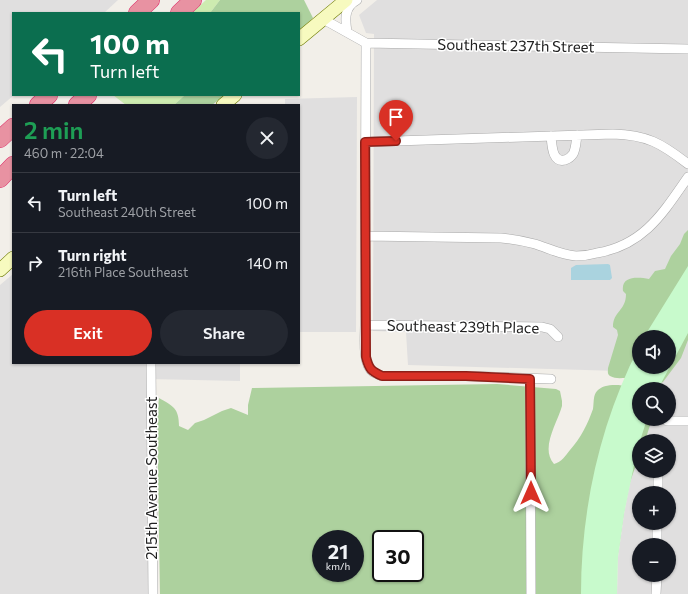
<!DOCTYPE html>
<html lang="en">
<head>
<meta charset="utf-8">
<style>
  :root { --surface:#171b24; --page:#242831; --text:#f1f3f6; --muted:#9ea1a6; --line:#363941; --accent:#d93025 }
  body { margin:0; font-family:Commissioner,sans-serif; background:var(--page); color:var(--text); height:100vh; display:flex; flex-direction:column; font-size:15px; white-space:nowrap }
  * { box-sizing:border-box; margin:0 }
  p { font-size:13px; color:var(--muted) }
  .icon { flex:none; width:22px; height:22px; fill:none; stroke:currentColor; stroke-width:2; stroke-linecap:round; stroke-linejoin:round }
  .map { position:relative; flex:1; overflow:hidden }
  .panel { position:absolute; left:12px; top:104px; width:288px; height:260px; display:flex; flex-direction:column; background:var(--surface); border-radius:0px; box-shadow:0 1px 3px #0004 }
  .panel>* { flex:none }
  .banner { position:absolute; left:12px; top:12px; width:288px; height:84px; border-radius:0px; box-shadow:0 1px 3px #0004; background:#0b6e4f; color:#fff; overflow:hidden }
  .fabs { position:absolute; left:632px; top:330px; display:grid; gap:8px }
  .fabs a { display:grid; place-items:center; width:44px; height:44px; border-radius:50%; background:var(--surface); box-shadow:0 1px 3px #0004; font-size:20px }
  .speed { position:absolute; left:312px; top:530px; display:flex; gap:8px; font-size:20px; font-weight:700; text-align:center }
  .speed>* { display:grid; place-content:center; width:52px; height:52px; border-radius:50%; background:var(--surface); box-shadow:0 1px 3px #0004; line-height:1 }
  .speed small { font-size:10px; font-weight:400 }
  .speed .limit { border:2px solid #111; border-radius:6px; background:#fff; color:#111 }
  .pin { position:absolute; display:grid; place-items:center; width:34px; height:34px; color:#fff; margin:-41px -17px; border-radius:50% 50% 50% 0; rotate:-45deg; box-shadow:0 0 4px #0007 }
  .pin .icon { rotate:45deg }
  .me { position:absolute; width:44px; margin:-22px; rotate:0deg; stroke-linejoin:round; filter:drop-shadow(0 0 3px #0008) }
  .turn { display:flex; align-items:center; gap:14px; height:84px; padding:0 12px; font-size:18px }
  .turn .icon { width:52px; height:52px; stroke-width:2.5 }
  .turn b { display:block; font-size:28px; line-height:34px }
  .round { display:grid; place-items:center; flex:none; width:42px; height:42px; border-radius:21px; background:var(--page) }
  .overview { display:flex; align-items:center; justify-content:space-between; height:68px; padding:0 12px }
  h1 { font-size:24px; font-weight:600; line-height:30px; color:#1e9e55 }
  .cta { display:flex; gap:8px; margin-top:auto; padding:8px 12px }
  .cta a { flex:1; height:46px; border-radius:24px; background:var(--accent); color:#fff; font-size:16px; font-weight:600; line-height:46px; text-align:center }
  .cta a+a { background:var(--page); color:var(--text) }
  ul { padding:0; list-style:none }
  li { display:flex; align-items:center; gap:12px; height:60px; padding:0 12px; border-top:1px solid var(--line) }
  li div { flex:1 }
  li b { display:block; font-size:15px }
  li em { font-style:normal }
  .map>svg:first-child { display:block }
</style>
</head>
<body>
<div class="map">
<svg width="688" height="594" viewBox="0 0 688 594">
  <rect width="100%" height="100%" fill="#f2efe9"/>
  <path fill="#e0dfdf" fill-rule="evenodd" d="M0,0H118L104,13H13L14,95L0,107Z
    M377,0H688V261L667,290L619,371L408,365L406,332L373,331L374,34L366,33L359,15Z
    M357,97L356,332H299V105H285V99Z
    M13,274V363H240V381L149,379L150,594H0V285Z
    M688,325V594H617L618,557L624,514L633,467L639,447V471H669V441H641L648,419H669V389H658ZM639,493H669V523H639ZM639,545H669V575H639Z"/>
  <path fill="#cdebb0" d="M206,0H220L210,13H192Z
    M113,95H185L174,105H126Z"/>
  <path fill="#add19e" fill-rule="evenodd" d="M220,0H304L313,18L299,31V13H210Z
    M185,95H225L212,105H174Z
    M688,230V340L681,358L663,382C654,386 637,377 626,378C621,378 615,379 610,376C607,374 608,371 608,368L618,335L617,330L613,327C613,311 626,311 626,294L623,291C621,276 637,277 649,279L655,271L665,269L671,256L680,244L684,234ZM639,337H669V367H639Z
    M497,384L556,389L560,391L562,401V406C557,424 540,448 554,464C562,462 565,456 570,450C581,438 588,423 593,409C594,403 593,395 597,391C606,381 629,386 639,389V419H652L645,441H639V456L627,491L613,589L615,594H160L157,418L159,398C173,406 179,408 179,426L188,430L195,423L204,420L222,411L231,408L248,415V405L252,388ZM321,539H355V573H321ZM381,539H415V573H381Z"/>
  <path fill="#c8facc" d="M688,266V333L658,389H639V419H647L640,441H639L624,514L618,557L617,594H581C581,509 600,423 639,347V367H669V337H644Z"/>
  <path fill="#aad3df" d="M608,264L610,265L612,278L610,280H571V268L576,265Z"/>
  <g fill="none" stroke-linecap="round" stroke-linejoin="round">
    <defs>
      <path id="street" d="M323,19L366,43L688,49
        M347,32C345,19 344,7 357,0
        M366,43L365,325C365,337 362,364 373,372C376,373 379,375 382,376H466L551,379
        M551,136C552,145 552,163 565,160C568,159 571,157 573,154C576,149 576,141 577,135
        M365,142L613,134C647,135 661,143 688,164
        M365,236L501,238C513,239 524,241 535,244C548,248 561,255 576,256C583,256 590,255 597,253C644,245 663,213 688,177
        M365,325L542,327L550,329L558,337
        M151,363L153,594
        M530,379L531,594
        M667,421H688
        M658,493V477
        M657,545V523
        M656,594L657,575"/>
      <path id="secondary" d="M299,39L346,0
        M223,105L235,95
        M0,270L13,258"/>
      <path id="highway" d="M137,13L151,0
        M179,13L193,0
        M38,105L49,95
        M77,105L88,95
        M0,139L13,127
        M0,179L13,165"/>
    </defs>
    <use href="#street" stroke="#a9a9a9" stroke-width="10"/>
    <use href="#secondary" stroke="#707d05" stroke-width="14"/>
    <use href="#highway" stroke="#dc2a67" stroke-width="18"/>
    <use href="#street" stroke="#fff" stroke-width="9"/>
    <use href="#secondary" stroke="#f7fabf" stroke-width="13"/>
    <use href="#highway" stroke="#e892a2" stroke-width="17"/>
  </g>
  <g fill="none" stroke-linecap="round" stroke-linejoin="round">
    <defs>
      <path id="route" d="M396,141L365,142L366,357C369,369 371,371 382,376H466L530,379L531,493"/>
    </defs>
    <use href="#route" stroke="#8d1f18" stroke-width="10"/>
    <use href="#route" stroke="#d93025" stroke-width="7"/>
  </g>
  <g text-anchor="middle" stroke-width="3" stroke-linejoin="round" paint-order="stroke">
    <g font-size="15" fill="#222" stroke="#fff">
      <text transform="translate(516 46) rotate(1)" y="5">Southeast 237th Street</text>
      <text transform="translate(463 327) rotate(1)" y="5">Southeast 239th Place</text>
      <text transform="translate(152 478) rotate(-90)" y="5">215th Avenue Southeast</text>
    </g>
  </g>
</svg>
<div class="fabs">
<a><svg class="icon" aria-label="sound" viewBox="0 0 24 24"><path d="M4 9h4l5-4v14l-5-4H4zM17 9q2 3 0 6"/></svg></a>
<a><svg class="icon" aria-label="search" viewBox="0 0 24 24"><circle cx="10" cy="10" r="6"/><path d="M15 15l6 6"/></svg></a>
<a><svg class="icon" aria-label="layers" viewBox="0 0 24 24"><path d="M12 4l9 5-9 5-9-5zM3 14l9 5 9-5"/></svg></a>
<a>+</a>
<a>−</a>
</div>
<div class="speed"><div>21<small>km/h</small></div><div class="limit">30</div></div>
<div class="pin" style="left:396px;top:141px;background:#d93025"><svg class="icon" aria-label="arrive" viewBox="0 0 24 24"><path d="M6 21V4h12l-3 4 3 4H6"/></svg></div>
<svg class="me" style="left:531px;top:493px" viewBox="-20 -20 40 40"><path d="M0-17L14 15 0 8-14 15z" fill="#d93025" stroke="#fff" stroke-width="4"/></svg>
<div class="banner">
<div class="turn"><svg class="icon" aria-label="left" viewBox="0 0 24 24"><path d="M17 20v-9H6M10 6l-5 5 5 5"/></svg><div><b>100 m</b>Turn left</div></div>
</div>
<section class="panel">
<div class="overview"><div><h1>2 min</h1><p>460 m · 22:04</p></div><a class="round"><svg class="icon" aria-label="close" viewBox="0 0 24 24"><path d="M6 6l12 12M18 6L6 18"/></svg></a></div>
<ul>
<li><svg class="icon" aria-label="left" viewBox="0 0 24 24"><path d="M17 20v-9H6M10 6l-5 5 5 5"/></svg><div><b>Turn left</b><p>Southeast 240th Street</p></div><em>100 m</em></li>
<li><svg class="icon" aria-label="right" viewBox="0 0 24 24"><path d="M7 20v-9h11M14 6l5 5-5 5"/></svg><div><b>Turn right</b><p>216th Place Southeast</p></div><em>140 m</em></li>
</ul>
<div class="cta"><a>Exit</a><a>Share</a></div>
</section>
</div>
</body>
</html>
